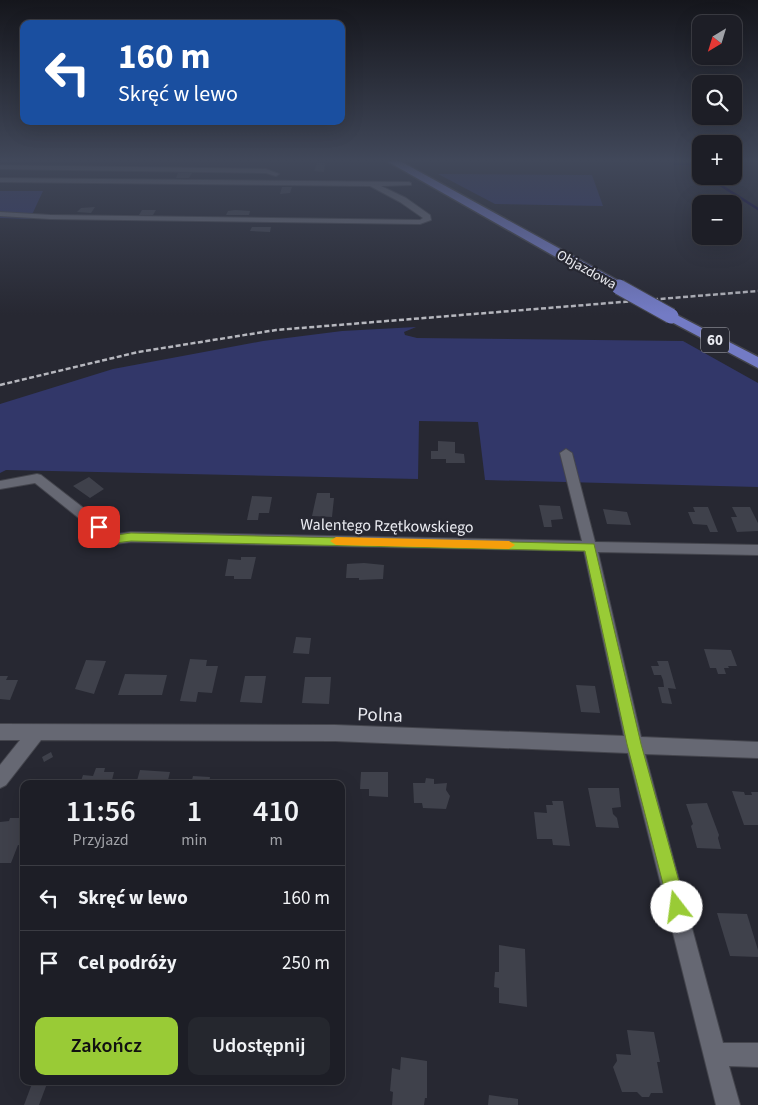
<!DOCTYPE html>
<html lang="pl">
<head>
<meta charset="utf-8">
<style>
  :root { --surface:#1d1e26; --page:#25272e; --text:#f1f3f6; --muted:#a0a2a7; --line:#3b3c43; --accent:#99cb36 }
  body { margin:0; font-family:"Source Sans 3",sans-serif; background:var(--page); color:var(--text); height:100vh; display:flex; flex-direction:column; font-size:19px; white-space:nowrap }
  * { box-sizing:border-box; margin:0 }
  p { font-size:16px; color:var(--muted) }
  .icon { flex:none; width:28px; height:28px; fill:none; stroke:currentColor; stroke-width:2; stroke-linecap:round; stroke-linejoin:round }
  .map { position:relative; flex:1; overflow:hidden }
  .sheet { position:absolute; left:20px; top:780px; width:325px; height:305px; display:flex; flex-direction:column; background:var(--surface); border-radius:10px; box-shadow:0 5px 20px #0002,0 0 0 1px var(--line) }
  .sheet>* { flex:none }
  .top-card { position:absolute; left:20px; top:20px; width:325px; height:105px; border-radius:10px; box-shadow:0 5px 20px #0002,0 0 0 1px var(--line); background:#1a4fa0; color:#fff; overflow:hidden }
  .needle { width:32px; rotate:218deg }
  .fabs { position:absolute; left:692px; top:15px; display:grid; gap:10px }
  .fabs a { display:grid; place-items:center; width:50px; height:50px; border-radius:10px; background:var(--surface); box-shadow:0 5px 20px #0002,0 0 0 1px var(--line); font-size:25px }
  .pin { position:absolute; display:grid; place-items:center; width:42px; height:42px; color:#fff; margin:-21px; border-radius:10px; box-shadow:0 2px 8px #0006 }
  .me { position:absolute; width:55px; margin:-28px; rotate:345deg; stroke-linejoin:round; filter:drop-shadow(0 0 4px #0008) }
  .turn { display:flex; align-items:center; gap:18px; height:105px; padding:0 15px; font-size:22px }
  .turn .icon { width:65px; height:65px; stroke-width:2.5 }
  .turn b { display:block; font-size:35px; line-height:42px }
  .eta { display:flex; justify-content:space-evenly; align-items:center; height:85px; text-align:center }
  .eta b { font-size:30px; font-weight:600; line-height:35px }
  .primary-button { display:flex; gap:10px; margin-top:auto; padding:10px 15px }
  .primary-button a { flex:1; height:58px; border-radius:10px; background:var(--accent); color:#111; font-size:20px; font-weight:600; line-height:58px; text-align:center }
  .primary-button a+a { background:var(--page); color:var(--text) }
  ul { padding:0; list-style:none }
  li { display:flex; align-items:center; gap:15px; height:65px; padding:0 15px; border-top:1px solid var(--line) }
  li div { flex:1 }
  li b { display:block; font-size:19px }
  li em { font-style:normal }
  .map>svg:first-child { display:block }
</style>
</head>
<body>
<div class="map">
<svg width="758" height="1105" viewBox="0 0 758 1105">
  <rect width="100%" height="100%" fill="#272832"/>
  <path fill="#323769" d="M438,174L592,175L603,206L495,204Z
    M0,191H43L30,219L0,218Z
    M416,327L404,332L405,335L417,338L683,341L758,383V487L485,480L478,422L419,421L418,479L6,470L0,473V404L113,369L263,341L342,331Z"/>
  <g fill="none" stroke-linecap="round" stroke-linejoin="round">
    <path stroke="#0c053e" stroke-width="2.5" d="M673,160L675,164H698L701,169
      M706,176L758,209"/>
  </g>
  <path fill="#3f414b" d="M317,163H325L324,172L314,171Z
    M178,173H192L189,178H176Z
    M282,187H292L290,193L280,194Z
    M95,207L91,213L77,212L81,208Z
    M142,210H156L153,215H139Z
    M235,210L250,211L249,215H226L228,211Z
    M252,227H271L270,232L250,231Z
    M438,441L455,442V453L464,454L465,463H446V459H431V451H438Z
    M89,477L104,489L90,498L73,486Z
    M317,493H330V498H334L332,517L312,516Z
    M252,496L272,497L269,513H259L258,520H247Z
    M539,505L560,506L563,519L551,520L552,527H544Z
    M693,507H708L718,532H710L707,525L693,524L688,512H695Z
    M732,507H750L758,523V531L737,532L731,517H737Z
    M603,509L627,512L631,525L607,524Z
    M241,557H256L251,579H234V576H225L228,559L241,560Z
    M364,563L384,565L383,579L359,580V578H346L347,564Z
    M296,637L311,638L309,654L293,653Z
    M704,649L731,650L737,666H728L729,668H724L726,674H718L716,668H710Z
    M190,659L207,660L206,666H218L212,693L198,692L196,702L180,701Z
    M86,660L106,661L94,694L75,689Z
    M657,661H668L676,689L668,688L672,704L662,703L658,687H664L663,680L661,675H654L651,666H659Z
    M125,674L167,675L162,695H118Z
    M0,676H8L6,680H18L10,700L0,699Z
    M245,676H266L262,703L240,702Z
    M305,677H331L329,704L302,703Z
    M576,685L595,686L600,713L581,712Z
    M51,752L53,757L44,762L42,757Z
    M96,768H105L104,772H114L111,784H80L83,775L93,776Z
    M140,770L170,772L168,780L169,784H136Z
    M361,772H388V797L369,796V789H360Z
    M193,776L210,777L209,784H191Z
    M426,778L434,779V784L447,783L446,790L450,796L446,809L423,808L422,803H414L413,783H425Z
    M588,788H619L621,807L612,808L613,814L617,818L619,828L596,827Z
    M732,791L744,792L745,795H752L751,792H758V825H744Z
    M552,801H563L570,846L553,845L552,839H537L534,812L547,813L546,805H553Z
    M707,803L719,835L718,838L721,849L697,848L691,826L693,824L686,804Z
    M10,818H21L20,821H24V846L18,845L11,863H0V822L9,821Z
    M717,913L747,914L758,950V957L730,956Z
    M499,945L525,949L527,1007L499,1003V988L494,987L495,972H499Z
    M627,1030L654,1032L660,1062H657L663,1093H651L649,1097H642L637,1092H622L613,1067L617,1061L616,1054L631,1055Z
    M401,1057L427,1061V1098H425L424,1105H392L393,1092L390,1091L392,1068L400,1070Z
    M33,1081H48L39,1105H24Z
    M489,1095L518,1099V1105H488Z"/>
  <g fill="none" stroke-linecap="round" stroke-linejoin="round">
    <defs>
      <path id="minor" d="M0,165L266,169L279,174L276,176L266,173L0,169Z
        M0,178L409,182L411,183V185L381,186L406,198L430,215L431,220L420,224L50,219L0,216V212L50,215L420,220L423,218L400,202L370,186L0,182Z
        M566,449L572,453L595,542L758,545V555L598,552L641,737L758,742V758L645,754L723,1043H758V1067L729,1066L740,1105H716L628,753L335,741L41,740L6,785L0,788V765L20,740H0V724L335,725L624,736L584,551L131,542L115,544L110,543L35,483L0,489V481L37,474L41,475L117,534L131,532L582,541L560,453Z"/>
      <path id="primary" d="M385,160H398L624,284L626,287L619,291L614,290Z
        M671,312L758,357V368L666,319L664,316L666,313Z"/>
    </defs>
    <use href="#minor" stroke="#44454d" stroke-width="2"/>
    <use href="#primary" stroke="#44454d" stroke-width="3"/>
    <use href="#minor" fill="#666873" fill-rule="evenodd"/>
    <use href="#primary" fill="#737bc5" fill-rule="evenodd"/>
    <path stroke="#b6b7be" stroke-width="2.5" stroke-dasharray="5 2.5" stroke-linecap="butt" d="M0,385L138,352L276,330L758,291"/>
    <defs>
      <path id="primary-bridge" d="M619,287L671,316"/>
    </defs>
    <use href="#primary-bridge" stroke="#44454d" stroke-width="17" stroke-linecap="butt"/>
    <use href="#primary-bridge" stroke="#737bc5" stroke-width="15"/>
  </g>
  <linearGradient id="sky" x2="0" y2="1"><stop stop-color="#15161c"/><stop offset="0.51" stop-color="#41485a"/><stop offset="1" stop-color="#41485a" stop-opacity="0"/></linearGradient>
  <rect width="758" height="315" fill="url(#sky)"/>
  <path fill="#99cb36" stroke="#638423" d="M99,523L117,535L131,533L594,544L641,744L686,907L683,913L677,915L671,913L669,907L627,744L585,551L131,541L115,543L95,529L94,527Z"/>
  <path fill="#f59e0b" d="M336,537L509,541L515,545L509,549L336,545L330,541Z"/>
  <g text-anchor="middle" stroke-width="4.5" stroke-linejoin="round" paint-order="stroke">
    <g font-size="14" fill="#eaebf1" stroke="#272832">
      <text transform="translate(587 269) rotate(29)" y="5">Objazdowa</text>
    </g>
    <rect fill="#272832" stroke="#b0b0b8" stroke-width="1" x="701" y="327.5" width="28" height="25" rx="4"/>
    <g font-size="15" font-weight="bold" fill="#eaebf1">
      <text x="715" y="345">60</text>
    </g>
    <g font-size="16" fill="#eaebf1" stroke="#272832">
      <text transform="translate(387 525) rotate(1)" y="6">Walentego Rzętkowskiego</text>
    </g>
    <g font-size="19" fill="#eaebf1" stroke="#272832">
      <text transform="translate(380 714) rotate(2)" y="7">Polna</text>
    </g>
  </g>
</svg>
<div class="fabs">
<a><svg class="needle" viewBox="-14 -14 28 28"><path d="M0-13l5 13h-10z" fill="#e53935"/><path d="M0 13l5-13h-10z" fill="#a0a2a7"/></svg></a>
<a><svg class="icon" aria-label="search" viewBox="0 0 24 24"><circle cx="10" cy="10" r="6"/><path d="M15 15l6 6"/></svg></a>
<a>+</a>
<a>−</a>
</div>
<div class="pin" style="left:99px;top:527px;background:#d93025"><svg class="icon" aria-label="arrive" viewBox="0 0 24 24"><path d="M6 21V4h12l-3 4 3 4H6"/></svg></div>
<svg class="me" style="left:677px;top:907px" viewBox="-20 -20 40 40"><circle r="19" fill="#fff"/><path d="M0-13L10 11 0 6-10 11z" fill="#99cb36"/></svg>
<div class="top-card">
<div class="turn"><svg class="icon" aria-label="left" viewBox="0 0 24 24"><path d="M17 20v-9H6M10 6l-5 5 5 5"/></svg><div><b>160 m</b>Skręć w lewo</div></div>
</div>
<section class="sheet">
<div class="eta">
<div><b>11:56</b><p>Przyjazd</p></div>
<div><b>1</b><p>min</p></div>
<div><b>410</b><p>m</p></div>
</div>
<ul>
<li><svg class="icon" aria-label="left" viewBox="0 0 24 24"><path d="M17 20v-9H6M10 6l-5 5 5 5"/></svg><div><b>Skręć w lewo</b></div><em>160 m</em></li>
<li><svg class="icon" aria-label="arrive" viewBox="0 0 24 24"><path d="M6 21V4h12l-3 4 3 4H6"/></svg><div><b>Cel podróży</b></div><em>250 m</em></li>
</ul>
<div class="primary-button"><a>Zakończ</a><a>Udostępnij</a></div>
</section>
</div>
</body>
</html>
